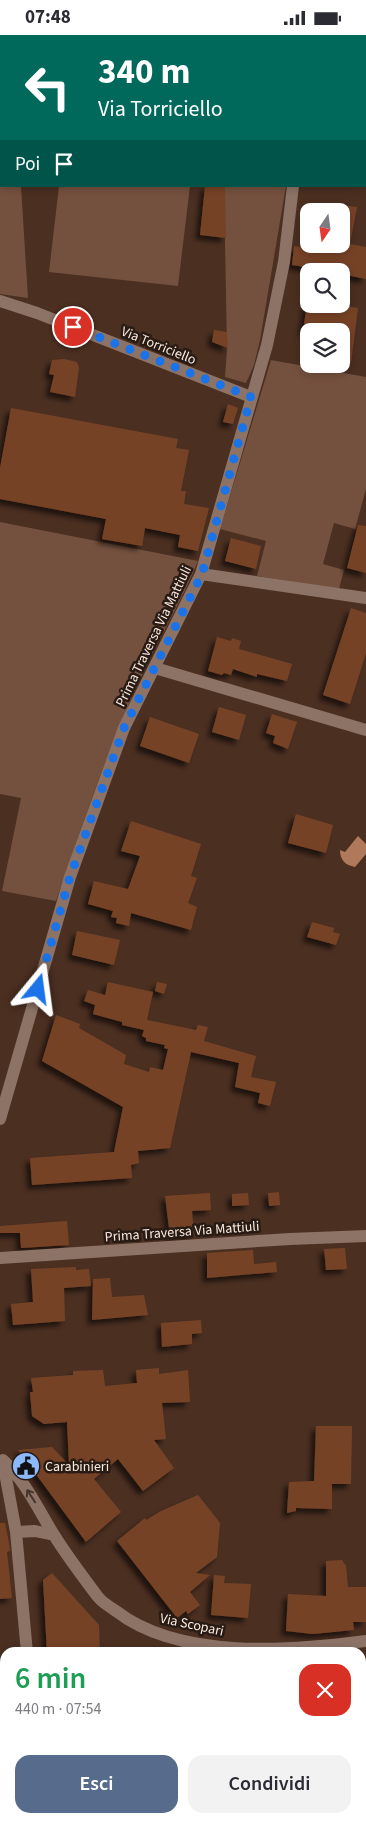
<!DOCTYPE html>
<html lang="it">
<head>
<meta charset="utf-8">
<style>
  :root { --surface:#fff; --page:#f2f2f3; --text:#2b2b33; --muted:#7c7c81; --accent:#576b8d }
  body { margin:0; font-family:"Source Sans 3",sans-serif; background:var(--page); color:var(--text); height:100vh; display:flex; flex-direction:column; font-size:19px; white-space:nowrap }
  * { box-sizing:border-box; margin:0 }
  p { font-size:16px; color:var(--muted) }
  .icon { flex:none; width:28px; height:28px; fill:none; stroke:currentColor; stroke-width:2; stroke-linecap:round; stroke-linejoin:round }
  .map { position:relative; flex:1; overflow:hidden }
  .side { position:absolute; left:0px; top:1612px; width:366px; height:176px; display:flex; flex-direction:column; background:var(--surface); border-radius:15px 15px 0 0; box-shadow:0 2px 8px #0003 }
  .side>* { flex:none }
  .banner { position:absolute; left:0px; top:0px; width:366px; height:152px; box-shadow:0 2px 8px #0003; background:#00695c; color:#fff; overflow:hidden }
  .needle { width:32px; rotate:193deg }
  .buttons { position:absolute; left:300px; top:168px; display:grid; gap:10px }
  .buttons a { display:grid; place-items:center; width:50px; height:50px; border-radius:10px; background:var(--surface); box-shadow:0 2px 8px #0003; font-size:25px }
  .pin { position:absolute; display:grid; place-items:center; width:42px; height:42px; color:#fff; margin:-21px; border:2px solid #fff; border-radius:50%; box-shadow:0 1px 5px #0007 }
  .me { position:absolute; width:55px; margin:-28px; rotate:16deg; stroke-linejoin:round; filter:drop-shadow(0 0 4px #0008) }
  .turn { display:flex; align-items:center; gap:18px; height:105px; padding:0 15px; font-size:22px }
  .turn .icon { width:65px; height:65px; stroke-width:2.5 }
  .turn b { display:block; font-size:35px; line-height:42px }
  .then { display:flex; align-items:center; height:48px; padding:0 15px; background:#0003; gap:10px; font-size:19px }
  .round { display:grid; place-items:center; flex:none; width:52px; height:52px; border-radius:15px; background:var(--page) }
  .head { display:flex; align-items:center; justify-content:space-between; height:85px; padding:0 15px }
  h1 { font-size:30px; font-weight:600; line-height:38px; color:#1e9e55 }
  .action { display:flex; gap:10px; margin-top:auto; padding:10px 15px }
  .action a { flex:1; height:58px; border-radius:15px; background:var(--accent); color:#fff; font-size:20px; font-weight:600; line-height:58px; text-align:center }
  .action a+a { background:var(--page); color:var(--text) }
  .status { display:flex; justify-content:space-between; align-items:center; height:35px; padding:0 25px; background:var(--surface); direction:ltr }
  .status svg { height:14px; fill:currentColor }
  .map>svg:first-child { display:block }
</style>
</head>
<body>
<div class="status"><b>07:48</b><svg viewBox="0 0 49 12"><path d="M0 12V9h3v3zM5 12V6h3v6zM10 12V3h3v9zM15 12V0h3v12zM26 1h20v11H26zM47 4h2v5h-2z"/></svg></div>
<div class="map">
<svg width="366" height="1788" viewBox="0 0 366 1788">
  <defs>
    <filter id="shadow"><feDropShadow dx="-4.5" dy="4.5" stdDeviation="2.5" flood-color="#0009"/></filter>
  </defs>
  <rect width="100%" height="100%" fill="#4b2f21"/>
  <path fill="#74513e" d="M0,0L11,1H1V151H21L28,263L0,259Z
    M59,151H190L178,251L49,237Z
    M224,151H286L260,305L254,330L246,348L225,342L227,314Z
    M271,325L366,342V454L355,494L334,488L323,529L344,535L339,554L257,541L266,506L220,494Z
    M0,487L198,526C182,566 159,603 141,642C107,715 82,791 56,866L2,856L21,763L0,759Z"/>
  <path fill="#b1795c" d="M358,801L366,809V819L355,832C345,830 340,825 340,815L345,817Z"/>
  <path fill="#764327" filter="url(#shadow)" d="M205,151H225L226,203L200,200Z
    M341,170L357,172L350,209L366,212V244L341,239V236H315L316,234L292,230L294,211L316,215L317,211L322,212L323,209H341Z
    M307,269H334L358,273L351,328L341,326V296H303Z
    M214,295L227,297L228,313L212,307Z
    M64,324L77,327L79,333L75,362L50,357L54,340L49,339L52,325Z
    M228,369L238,373L233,389L223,387Z
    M11,373L178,404L176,413L189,415L181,456H186L184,469L209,473L198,516L178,512L180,500L145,493L142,511L102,504L106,484L0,464V433Z
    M358,490L366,491V538L347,533Z
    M231,503L261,511L256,534L225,526Z
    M351,573L366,578V618L350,669L323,660Z
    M217,602L231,606L232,603L241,606L239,614L292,629L287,646L257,639V642L233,634L231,640L224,638L222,640L208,636Z
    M219,672L246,680L239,705L212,697Z
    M272,679L297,687L288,714L273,708L275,701L266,698Z
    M150,682L199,699L189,728L140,711Z
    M296,779L333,790L326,818L288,808Z
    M131,786L201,809L191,841L197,843L188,868L197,872L191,895L131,878L129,891L116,888L117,883L111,882L113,876L88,869L94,846L128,854L140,821L121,816Z
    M312,887L334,893L333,897L340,899L336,910L307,902Z
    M77,896L120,905L114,930L72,920Z
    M108,947L153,957L147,985L196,995L198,990L208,992L204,1006L256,1021L251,1042L276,1047L270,1071L258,1068L260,1058L235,1052L239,1028L191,1017L170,1113L138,1116L139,1128L131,1130L132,1143L32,1150L30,1123L114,1117L123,1072L42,1026L56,980L80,989L79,993L126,1020L124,1029L149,1037L150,1032L163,1035L168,1014L164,1013L165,1010L146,1006V1003L142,1001L144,995L122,990V987L93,979L95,970L84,966L88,955L105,960Z
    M157,947L167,949L164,959L155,956Z
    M279,1157L280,1170L269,1171L268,1158Z
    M210,1158L211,1175L192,1176L194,1199L170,1201L165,1161Z
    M248,1158L249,1170L232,1171V1159Z
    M67,1186L69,1210L21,1213L20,1198H0V1191Z
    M345,1213L347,1234L326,1235L324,1214Z
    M253,1215L254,1229L276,1227L277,1237L207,1243V1218Z
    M76,1232V1235L89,1234L91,1251L64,1253L65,1286L13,1290L11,1269L33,1267L31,1234Z
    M110,1243L112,1262L144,1260L148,1280L92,1285L93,1244Z
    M201,1285L202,1298L192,1299V1309L162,1312L161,1288Z
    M159,1333V1339L188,1335L190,1367L162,1368L166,1404L154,1405L174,1433L143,1456L118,1424L94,1444L121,1477L86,1507L18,1415L52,1412L69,1430L67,1387L44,1389L32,1381L30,1357H33L31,1343L73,1340V1336L103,1335L105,1351L137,1348L136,1335Z
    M316,1391H352L351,1449H332V1474L296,1473V1476L287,1478L289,1447L314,1446Z
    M198,1460L220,1488L217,1522L196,1538L210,1540L190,1557L200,1570L188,1579L186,1576L177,1583L117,1506L145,1483L146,1485L161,1476Z
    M0,1488H5L9,1508L10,1516L7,1517L12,1563L0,1564Z
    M342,1525L346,1531L348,1552H366V1587H353L354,1595L313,1599L286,1596L288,1559L326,1561V1526Z
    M52,1538L99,1590L100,1618H47L43,1545Z
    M214,1540L225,1541L224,1548L251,1549L248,1583L211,1580Z"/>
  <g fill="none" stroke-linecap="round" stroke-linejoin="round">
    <path stroke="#8c7366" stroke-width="12" d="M308,0L311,1
      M365,20H366
      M0,266L37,278L251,362
      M201,539L366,563
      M155,633L366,695
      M0,1084L70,842L124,693L201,539L267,310L284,227L293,151
      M0,1223L290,1204L366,1201
      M3,1425C26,1447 38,1474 54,1500C67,1521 83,1542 98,1562C103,1568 110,1572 116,1576C179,1625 291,1616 366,1606
      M3,1427L16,1497L27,1618
      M16,1497L35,1496L54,1500
      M45,1784L46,1788"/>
  </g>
  <defs><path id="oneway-shaft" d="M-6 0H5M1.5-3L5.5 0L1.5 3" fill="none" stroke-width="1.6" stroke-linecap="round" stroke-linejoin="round" transform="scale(1.25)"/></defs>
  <use stroke="#45352d" href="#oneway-shaft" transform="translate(31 1461) rotate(-123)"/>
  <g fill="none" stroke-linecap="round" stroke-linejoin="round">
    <path stroke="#1a73e8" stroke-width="9" stroke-dasharray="0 16.2" d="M38,954L70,842L124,693L202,539L251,362L73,292"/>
  </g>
  <defs>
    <symbol id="civic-disc" viewBox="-11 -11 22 22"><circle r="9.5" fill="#8cb9fc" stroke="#271b14"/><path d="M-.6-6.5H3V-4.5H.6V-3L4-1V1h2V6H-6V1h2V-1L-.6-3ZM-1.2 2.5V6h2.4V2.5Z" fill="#111"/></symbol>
  </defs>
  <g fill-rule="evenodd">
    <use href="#civic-disc" x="10" y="1415" width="32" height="32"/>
  </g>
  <g text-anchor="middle" stroke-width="5" stroke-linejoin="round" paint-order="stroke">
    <g font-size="14" fill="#fce9e0" stroke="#271b14">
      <text transform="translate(159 310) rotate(22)" y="5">Via Torriciello</text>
      <text transform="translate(153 601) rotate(-64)" y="5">Prima Traversa Via Mattiuli</text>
      <text transform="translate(182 1196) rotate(-4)" y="5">Prima Traversa Via Mattiuli</text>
      <text transform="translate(192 1589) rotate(12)" y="5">Via Scopari</text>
    </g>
    <g font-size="14" fill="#fce9e0" stroke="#271b14" text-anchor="start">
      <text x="45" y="1436">Carabinieri</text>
    </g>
  </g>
</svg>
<div class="buttons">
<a><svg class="needle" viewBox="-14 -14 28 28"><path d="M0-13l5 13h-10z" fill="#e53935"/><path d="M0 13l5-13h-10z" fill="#7c7c81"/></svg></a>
<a><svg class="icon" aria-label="search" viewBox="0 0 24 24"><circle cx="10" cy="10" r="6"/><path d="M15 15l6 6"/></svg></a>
<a><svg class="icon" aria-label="layers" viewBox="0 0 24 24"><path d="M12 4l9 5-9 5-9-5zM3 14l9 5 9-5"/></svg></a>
</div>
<div class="pin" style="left:73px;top:292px;background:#d93025"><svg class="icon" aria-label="arrive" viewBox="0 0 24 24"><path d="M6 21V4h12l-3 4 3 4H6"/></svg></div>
<svg class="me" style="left:38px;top:954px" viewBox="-20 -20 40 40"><path d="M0-17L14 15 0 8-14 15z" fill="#1a73e8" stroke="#fff" stroke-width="4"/></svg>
<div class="banner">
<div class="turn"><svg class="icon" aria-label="left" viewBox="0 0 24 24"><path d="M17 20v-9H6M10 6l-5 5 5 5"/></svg><div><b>340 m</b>Via Torriciello</div></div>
<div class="then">Poi<svg class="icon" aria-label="arrive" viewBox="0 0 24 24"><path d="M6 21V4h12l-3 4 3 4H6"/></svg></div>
</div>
<section class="side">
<div class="head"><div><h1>6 min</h1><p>440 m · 07:54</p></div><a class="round" style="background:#d93025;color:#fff"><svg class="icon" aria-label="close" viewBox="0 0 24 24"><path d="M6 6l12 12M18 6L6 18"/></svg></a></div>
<div class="action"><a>Esci</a><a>Condividi</a></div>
</section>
</div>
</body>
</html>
